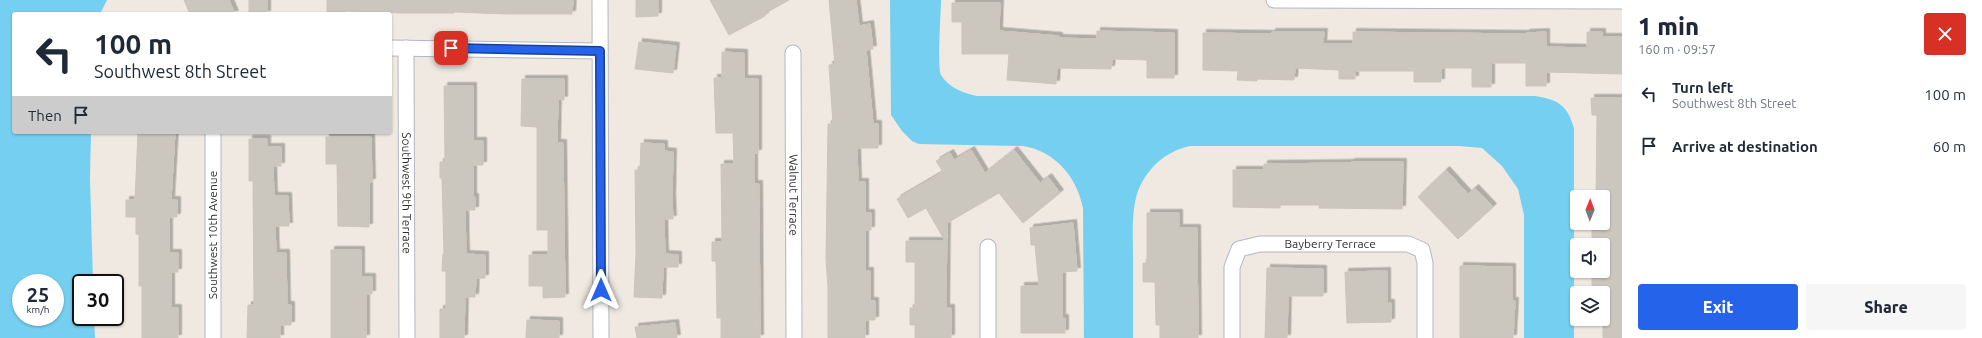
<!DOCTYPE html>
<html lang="en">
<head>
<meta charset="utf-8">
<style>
  :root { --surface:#fff; --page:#f6f6f7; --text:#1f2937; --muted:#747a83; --accent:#2563eb }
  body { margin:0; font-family:Ubuntu,sans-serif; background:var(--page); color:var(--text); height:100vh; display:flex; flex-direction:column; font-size:15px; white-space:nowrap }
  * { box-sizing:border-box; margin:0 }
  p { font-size:13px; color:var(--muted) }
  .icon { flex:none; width:22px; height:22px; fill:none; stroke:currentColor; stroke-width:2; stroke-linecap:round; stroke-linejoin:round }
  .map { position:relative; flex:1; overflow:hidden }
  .drawer { display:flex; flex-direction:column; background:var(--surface); width:360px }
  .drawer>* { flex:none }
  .guide { position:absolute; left:12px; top:12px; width:380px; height:122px; border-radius:4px; box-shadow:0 1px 3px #0004; background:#fff; color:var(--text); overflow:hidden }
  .needle { width:26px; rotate:1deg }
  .controls { position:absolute; left:1570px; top:190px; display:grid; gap:8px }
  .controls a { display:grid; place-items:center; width:40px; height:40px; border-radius:4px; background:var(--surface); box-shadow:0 1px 3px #0004; font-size:20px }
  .speed { position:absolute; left:12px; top:274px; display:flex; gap:8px; font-size:20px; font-weight:700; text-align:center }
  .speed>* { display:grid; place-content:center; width:52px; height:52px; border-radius:50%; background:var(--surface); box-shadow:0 1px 3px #0004; line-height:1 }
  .speed small { font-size:10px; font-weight:400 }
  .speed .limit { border:2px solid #111; border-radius:6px; background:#fff; color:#111 }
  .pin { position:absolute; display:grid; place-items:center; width:34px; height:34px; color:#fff; margin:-17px; border-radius:8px; box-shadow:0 2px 6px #0006 }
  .me { position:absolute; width:44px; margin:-22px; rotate:0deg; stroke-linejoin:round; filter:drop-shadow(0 0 3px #0008) }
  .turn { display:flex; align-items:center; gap:14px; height:84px; padding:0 16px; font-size:18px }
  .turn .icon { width:52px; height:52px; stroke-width:2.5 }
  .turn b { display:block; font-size:28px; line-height:34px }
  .then { display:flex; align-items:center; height:38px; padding:0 16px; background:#0003; gap:8px; font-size:15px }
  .round { display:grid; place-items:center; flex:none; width:42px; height:42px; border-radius:4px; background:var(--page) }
  .summary { display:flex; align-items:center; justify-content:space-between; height:68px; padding:0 16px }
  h1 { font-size:24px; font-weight:800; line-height:30px }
  .primary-button { display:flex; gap:8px; margin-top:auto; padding:8px 16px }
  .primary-button a { flex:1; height:46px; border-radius:4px; background:var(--accent); color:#fff; font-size:16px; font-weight:800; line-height:46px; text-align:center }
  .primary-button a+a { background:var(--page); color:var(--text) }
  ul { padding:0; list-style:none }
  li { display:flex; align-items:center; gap:12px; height:52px; padding:0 16px }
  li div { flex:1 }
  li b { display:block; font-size:15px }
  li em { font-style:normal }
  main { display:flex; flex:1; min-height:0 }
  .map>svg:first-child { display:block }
</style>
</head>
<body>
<main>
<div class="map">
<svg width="1622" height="338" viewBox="0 0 1622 338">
  <defs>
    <filter id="shadow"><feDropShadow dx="3.5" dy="-3.5" stdDeviation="0" flood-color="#0004"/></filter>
  </defs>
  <rect width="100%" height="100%" fill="#efe9e1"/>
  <path fill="#75cff0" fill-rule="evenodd" d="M0,0H107L100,14H14V132H91L90,178L93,283H81V317H94L95,338H0ZM21,283H55V317H21Z
    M890,0H941C941,12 937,68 941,75C949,88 963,93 977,96H1535C1559,100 1567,105 1574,128V338H1524V215L1518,189L1502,166L1482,148L1459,146H1190C1166,151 1147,168 1138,191C1131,211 1133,236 1133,258C1133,285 1133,311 1133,338H1084L1083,208C1077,177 1055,151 1023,146L919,144L912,141L902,131L891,115Z"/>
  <path fill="#cbc7bf" stroke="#cbc5ba" filter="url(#shadow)" d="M184,0H229L235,14H190Z
    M249,0H267V14H249Z
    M327,0H573L572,14H506L454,12V13H399L346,11V13H327Z
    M636,0H658V16L636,17Z
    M710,0H789L764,14L765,16L729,35Z
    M829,0H856L859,26L870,24L873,49L866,50L873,124H878V148H857L858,182H865V213H871V230H865V271H870V301H875V320H865V338H828V287L826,259L828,124H833L829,65L835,64Z
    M952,3H1000L999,31L1059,36V38L1097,39V31L1174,33V78H1147V60L1112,59L1111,69L1057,68L1056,84L1007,80L1009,54H962V22H952Z
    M1272,32H1324L1323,44H1353V32L1526,34V33L1546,32V47L1587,48V32H1602V37H1622V74L1546,72V86H1526V63H1491V87H1472V68H1441V82H1414V71H1355V79H1339V70L1295,68L1294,80L1257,79V81L1237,80L1238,71L1203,70V33L1272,34Z
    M639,42L676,46L673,73L635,69Z
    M722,52L744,53V79H758V153H754V184H759L760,338H721V318H717L716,261H712V242H722L721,164H734L733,133H716L714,78H722Z
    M522,79H564V100L558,99L557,143H563L565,297L543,298V286H529V255H548V230H537V127L521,126Z
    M444,86H473V141H483V165H473V197H475V210H465L466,254L485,255V278H476L475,297H465L464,338H440V309H446V271H442L443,254H444L442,178H440V162H445Z
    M1591,98H1622V338H1603V293H1592V271H1603V245H1592V223H1603V197H1596L1597,115H1592Z
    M138,132H175L171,200H177V217H169V253H178V272H171V308H178V338H142V286H139V234H136V217H126V200H135Z
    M326,137H371L372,182H369V227L338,226L337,164H326Z
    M249,139H267V147H281V166H273L274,196H288L289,226H275L276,253H286L287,305H291V325H280V338H247L248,305H254L253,181H249Z
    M641,143L664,144V151L673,152L672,198L673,219H664L665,254L678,255V267H663L662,298L634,297L636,253L635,170H640Z
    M971,150L985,173L1014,150L1040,183L1048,177L1060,193L1023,223L999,193L947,223L946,308H951V338H915V325H910V308H915V262H906V241H945L926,208L908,218L897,199L943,172L936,161L950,153L954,160Z
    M1351,162H1403L1402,209L1319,208V205H1280V208L1233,207V170H1264V164L1351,163Z
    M1446,170L1468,194L1475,188L1493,207L1458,239L1418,197Z
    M1147,213H1179V228H1197L1198,338H1160V325H1156L1155,282H1143V263H1147Z
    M1073,223L1077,271L1062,272V318H1065V333H1021V286H1039L1035,245H1031L1030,228Z
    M331,250H361V277H372V294H366V338H331Z
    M1460,266L1512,267V301H1515L1513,338H1460Z
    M1267,268L1323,269V296H1288L1287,338H1265Z
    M1387,271V303H1391V322L1347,323L1345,272Z
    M527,320L559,321V338H526Z
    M675,323L677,338H637L635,327Z"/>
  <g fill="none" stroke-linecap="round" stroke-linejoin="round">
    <defs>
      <g id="street">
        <path d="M600,0L601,338"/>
        <path d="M1274,0L1622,1"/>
        <path d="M390,48L600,51"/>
        <path id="s1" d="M406,48L407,338"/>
        <path id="s2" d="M793,53L794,338"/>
        <path d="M213,132V338"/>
        <path d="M988,247V338"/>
        <path id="s3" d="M1232,338V267L1239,249L1260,244H1408L1422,250L1425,263V338"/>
      </g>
    </defs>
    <use href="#street" stroke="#b4b7c1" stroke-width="17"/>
    <use href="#street" stroke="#fff" stroke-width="15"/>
  </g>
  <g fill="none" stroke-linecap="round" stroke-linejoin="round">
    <defs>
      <path id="route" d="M451,48L600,51L601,290"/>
    </defs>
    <use href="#route" stroke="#184099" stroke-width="10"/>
    <use href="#route" stroke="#2563eb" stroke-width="7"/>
  </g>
  <g text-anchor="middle" stroke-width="3.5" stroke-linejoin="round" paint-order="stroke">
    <g font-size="12" fill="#2e2e2e" stroke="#fff">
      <text dy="4" stroke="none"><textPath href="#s1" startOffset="145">Southwest 9th Terrace</textPath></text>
      <text dy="4" stroke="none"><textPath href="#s2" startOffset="142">Walnut Terrace</textPath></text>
      <text transform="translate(213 235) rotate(-90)" y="4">Southwest 10th Avenue</text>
      <text dy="4" stroke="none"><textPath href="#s3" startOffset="182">Bayberry Terrace</textPath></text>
    </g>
  </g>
</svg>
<div class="controls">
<a><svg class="needle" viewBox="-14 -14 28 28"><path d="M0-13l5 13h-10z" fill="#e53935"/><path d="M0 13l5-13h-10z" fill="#747a83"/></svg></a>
<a><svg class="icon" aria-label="sound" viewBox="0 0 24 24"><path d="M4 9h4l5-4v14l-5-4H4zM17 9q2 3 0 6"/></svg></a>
<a><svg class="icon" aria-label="layers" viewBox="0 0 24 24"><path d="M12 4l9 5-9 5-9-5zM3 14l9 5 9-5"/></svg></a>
</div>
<div class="speed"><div>25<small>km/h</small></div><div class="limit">30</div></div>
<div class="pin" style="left:451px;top:48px;background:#d93025"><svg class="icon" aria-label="arrive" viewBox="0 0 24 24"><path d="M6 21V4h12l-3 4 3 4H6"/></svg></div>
<svg class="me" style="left:601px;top:290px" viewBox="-20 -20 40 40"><path d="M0-17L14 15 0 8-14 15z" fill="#2563eb" stroke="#fff" stroke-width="4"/></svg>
<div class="guide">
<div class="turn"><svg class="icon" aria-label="left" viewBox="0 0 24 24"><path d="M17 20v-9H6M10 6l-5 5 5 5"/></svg><div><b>100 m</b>Southwest 8th Street</div></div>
<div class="then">Then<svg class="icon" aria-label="arrive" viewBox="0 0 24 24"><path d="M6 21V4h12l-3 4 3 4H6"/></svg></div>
</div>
</div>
<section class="drawer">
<div class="summary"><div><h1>1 min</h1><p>160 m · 09:57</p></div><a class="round" style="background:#d93025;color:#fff"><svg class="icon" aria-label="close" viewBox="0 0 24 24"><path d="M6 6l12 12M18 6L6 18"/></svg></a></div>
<ul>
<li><svg class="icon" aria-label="left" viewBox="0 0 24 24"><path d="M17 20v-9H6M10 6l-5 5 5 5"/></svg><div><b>Turn left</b><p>Southwest 8th Street</p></div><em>100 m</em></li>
<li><svg class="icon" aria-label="arrive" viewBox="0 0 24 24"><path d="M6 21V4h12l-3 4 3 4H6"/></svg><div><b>Arrive at destination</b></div><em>60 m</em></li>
</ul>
<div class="primary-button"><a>Exit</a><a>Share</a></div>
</section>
</main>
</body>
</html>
